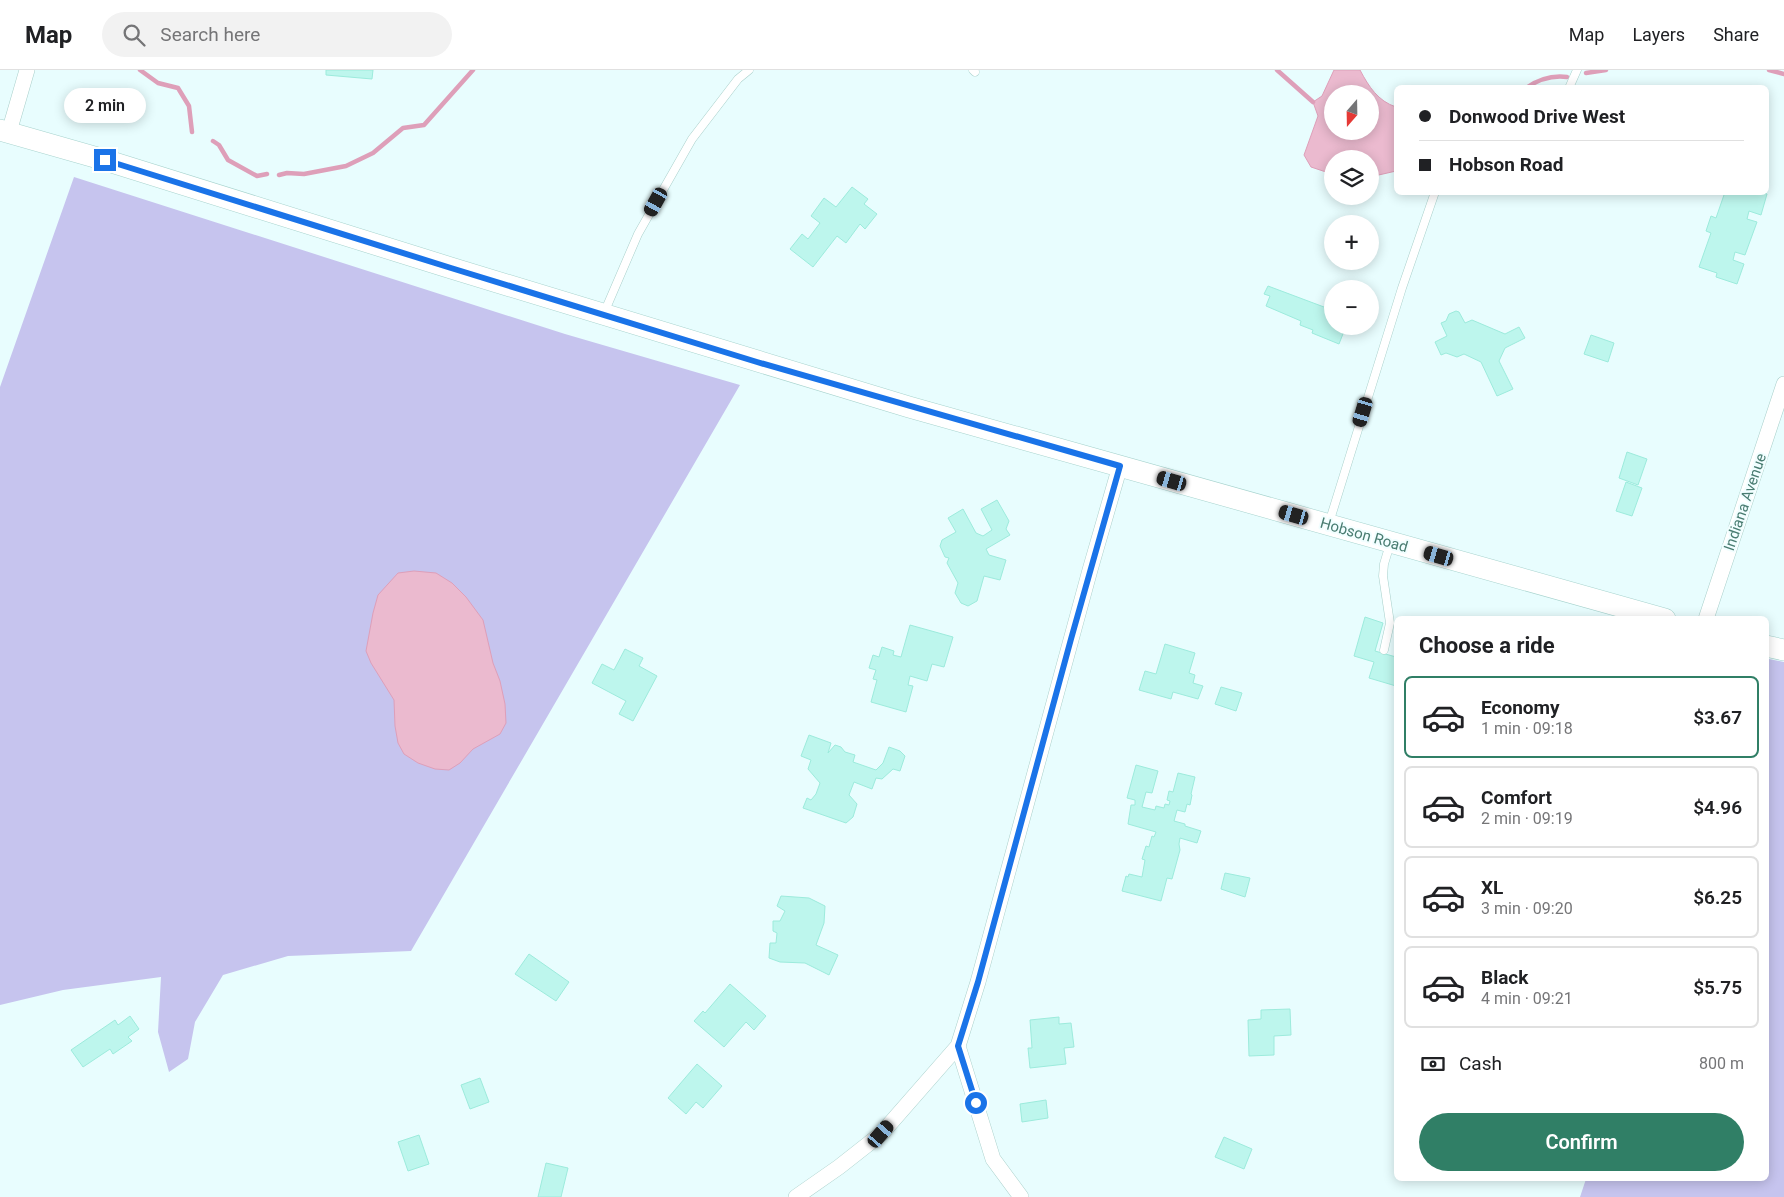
<!DOCTYPE html>
<meta charset="utf-8">
<style>
:root{--surface:#fff;--page:#f2f2f2;--text:#202124;--muted:#757577;--line:#e0e0e0;--accent:#307f66}
body{margin:0;font-family:Roboto,sans-serif;background:var(--page);color:var(--text);height:100vh;display:flex;flex-direction:column;font-size:19px;white-space:nowrap}
*{box-sizing:border-box;margin:0}
p{font-size:16px;color:var(--muted)}
.icon{flex:none;width:28px;height:28px;fill:none;stroke:currentColor;stroke-width:2;stroke-linecap:round;stroke-linejoin:round}
.map{position:relative;flex:1;overflow:hidden}
.details{position:absolute;left:1394px;top:546px;width:375px;height:565px;display:flex;flex-direction:column;background:var(--surface);border-radius:8px;box-shadow:0 2px 12px #0003}
.details>*{flex:none}
.banner{position:absolute;left:1394px;top:15px;width:375px;height:110px;border-radius:8px;box-shadow:0 2px 12px #0003;display:grid;align-content:center;height:110px;padding:0 25px;background:var(--surface)}
.needle{width:32px;rotate:200deg}
.controls{position:absolute;left:1324px;top:15px;display:grid;gap:10px}
.controls a{display:grid;place-items:center;width:55px;height:55px;border-radius:50%;background:var(--surface);box-shadow:0 2px 12px #0003;font-size:25px}
.end{position:absolute;width:22px;height:22px;margin:-11px;border:6px solid #1a73e8;background:#fff;box-shadow:0 0 0 2px #fff}
.from{border-radius:50%}
.bubble{position:absolute;height:35px;border-radius:18px;background:var(--surface);box-shadow:0 2px 12px #0003;font-size:16px;font-weight:600;line-height:35px;text-align:center}
.car{position:absolute;width:15px;height:30px;margin:-15px -8px;border-radius:6px;box-shadow:0 0 4px 1px #0007;background:linear-gradient(#222 24%,#8ab4d8 0 40%,#222 0 76%,#8ab4d8 0 86%,#222 0)}
.banner b{display:flex;align-items:center;gap:18px;height:48px;font-size:19px}
.banner b+b{border-top:1px solid var(--line)}
.banner i{width:12px;height:12px;background:var(--text)}
ul{padding:0;list-style:none}
li{display:flex;align-items:center;gap:15px;height:82px;margin:0 10px 8px;padding:0 15px;border:2px solid var(--line);border-radius:8px}
li div{flex:1}
li b{display:block;font-size:19px}
li em{font-style:normal;font-weight:600}
li.current{border-color:var(--accent)}
li>.icon{width:45px;height:45px;stroke-width:1.5}
h2{padding:0 25px;font-size:22px;line-height:60px}
.pay{display:flex;align-items:center;gap:12px;height:55px;padding:0 25px;font-size:19px}
.pay p{margin-inline-start:auto}
.primary-button{display:flex;gap:10px;margin-top:auto;padding:10px 25px}
.primary-button a{flex:1;height:58px;border-radius:30px;background:var(--accent);color:#fff;font-size:20px;font-weight:600;line-height:58px;text-align:center}
header{display:flex;align-items:center;gap:30px;box-sizing:border-box;height:70px;padding:0 25px;background:var(--surface);border-bottom:1px solid var(--line)}
header strong{font-size:24px}
nav{display:flex;gap:28px;margin-inline-start:auto;font-size:18px}
.search{width:350px;height:45px;background:var(--page);display:flex;align-items:center;gap:12px;box-sizing:border-box;padding:0 18px;border-radius:28px;color:var(--muted);font-size:19px}
.map>svg:first-child{display:block}
.green{fill:#c6c4ee}
.water{fill:#ebbacf;stroke:#de9fb9;fill-rule:evenodd}
.lines{fill:none;stroke-linecap:round;stroke-linejoin:round}
.stream{stroke:#de9fb9;stroke-width:4.5}
.building{fill:#bdf6ed;stroke:#9cebdc}
.service-casing{stroke:#a9d0cb;stroke-width:9}
.minor-casing{stroke:#a9d0cb;stroke-width:16}
.secondary-casing{stroke:#a7d3ce;stroke-width:22}
.service{stroke:#fff;stroke-width:8}
.minor{stroke:#fff;stroke-width:15}
.secondary{stroke:#fff;stroke-width:21}
.route{stroke:#1a73e8;stroke-width:6}
.labels{text-anchor:middle;dominant-baseline:central;stroke-width:4;stroke-linejoin:round;paint-order:stroke}
.street-label{font-size:15px;fill:#497c71;stroke:#f1feff}
</style>
<header>
<strong>Map</strong>
<div class="search"><svg class="icon" aria-label="search" viewBox="0 0 24 24"><circle cx="10" cy="10" r="6"/><path d="M15 15l6 6"/></svg>Search here</div>
<nav><a>Map</a><a>Layers</a><a>Share</a></nav>
</header>
<div class="map">
<svg width="1784" height="1127" viewBox="0 0 1784 1127">
<rect width="100%" height="100%" fill="#e8fdfe"/>
<path class="green" d="M74,107L565,264L740,315L411,881L288,886L223,905L195,952L188,989L169,1002L158,962L161,907L63,920L0,935V317Z
M1769,589L1784,592V1127H1580L1586,1109H1766V597Z"/>
<path class="water" d="M1334,0H1360C1369,17 1378,31 1396,37V101L1370,107V89H1332V104L1311,97L1304,85L1318,46L1313,32L1322,26ZM1332,24H1370V61H1332Z
M414,501L436,503L452,513L466,527L483,550L493,593L500,611L505,634L506,653L500,664L473,679L460,693L449,700L435,699L418,693L404,684L398,673L395,656L394,630L371,593L366,581L373,543L378,525L398,503Z"/>
<g class="lines">
<path class="stream" d="M140,0L158,13L178,18L189,36L192,62
M1277,0L1313,32
M1769,0L1784,4
M1586,3L1606,0
M1526,18C1539,9 1552,5 1567,7
M213,71L219,75L228,90L257,106L267,104
M279,105L287,103L304,104L346,96L373,83L403,58L424,55L473,0"/>
</g>
<path class="building" d="M326,0H373L372,9L326,5Z
M852,117L868,129L864,134L877,144L865,159L860,154L846,173L837,166L813,197L790,179L802,164L808,169L820,153L811,146L824,128L836,137Z
M1725,122H1762L1767,124L1761,145L1749,141L1747,149L1757,152L1745,185L1735,182L1733,190L1744,194L1737,214L1716,207L1717,203L1699,197L1711,163L1706,161L1711,146L1716,148Z
M1268,216L1332,240V239V256H1346L1339,274L1312,263L1313,260L1300,255L1301,251L1266,236L1270,226L1264,224Z
M1456,241L1459,242L1465,253L1472,250L1505,264L1519,257L1525,268L1505,278L1499,291L1513,319L1497,326L1481,292L1464,284L1457,287L1446,283L1441,285L1435,272L1447,266L1441,253L1446,251L1449,244Z
M1591,265L1614,273L1608,292L1584,284Z
M1627,382L1647,389L1638,415L1619,408Z
M1626,412L1642,418L1632,446L1616,441Z
M997,430L1009,451L1006,459L1010,465L986,479L989,485L1006,490L1000,510L984,506L977,531L968,536L961,533L955,523L958,513L947,493L949,488L945,487L940,476L942,470L956,462L948,448L963,439L976,463L983,466L992,460L981,439Z
M1365,547L1383,553L1375,581L1396,587V616L1369,608L1374,592L1354,586Z
M910,555L953,567L944,597L932,594L927,611L910,606L908,615L913,616L906,642L871,632L877,610L873,609L876,600L869,598L873,585L879,587L882,577L894,581L893,585L901,587Z
M1165,574L1195,583L1189,603L1195,605L1193,613L1203,616L1198,629L1173,622L1171,629L1139,620L1145,601L1156,604Z
M625,579L643,588L639,596L657,606L633,651L619,644L626,631L592,613L602,594L614,600Z
M1221,617L1242,623L1236,641L1215,634Z
M809,665L831,673L828,683L835,675L841,677L845,682L855,685L853,692L876,700L883,693L889,677L900,681L905,686L900,701L893,699L882,709L876,708L872,719L854,712L849,725L857,734L853,747L846,753L803,738L807,728L811,730L816,724L820,713L808,699L811,690L801,686Z
M1136,695L1158,701L1152,723L1146,722L1142,737L1155,740L1156,736L1164,738L1165,734L1169,735L1170,731L1167,730L1169,721L1173,722L1178,703L1195,707L1191,724L1192,725L1190,735L1187,734L1185,742L1177,740L1174,751L1185,754V756L1201,761L1197,773L1180,768L1179,774L1180,780L1172,809L1167,808L1161,831L1122,821L1126,806L1128,807L1129,804L1142,807L1145,790L1142,789L1146,776L1149,777L1152,766L1154,767L1156,762L1128,754L1131,735H1135V730L1127,728Z
M1225,803L1250,808L1245,827L1221,819Z
M781,826L809,828L825,836L824,853L816,875L838,885L829,905L805,893L780,892L769,888L770,873H776L777,863L773,861V851H780L785,841L777,836Z
M529,884L569,912L556,931L515,904Z
M730,914L766,946L754,960L746,952L724,977L694,951L703,941L705,943Z
M1290,939L1291,965L1274,966V985L1249,986L1248,950L1261,949V940Z
M130,946L139,959L128,967L132,971L113,984L110,979L83,997L71,980L115,950L118,955Z
M1059,947V954L1071,953L1074,977L1064,978L1066,994L1030,998L1028,978H1032L1030,950Z
M697,994L722,1016L703,1038L696,1032L686,1044L668,1028Z
M480,1008L489,1032L470,1039L461,1015Z
M1046,1030L1048,1048L1022,1052L1020,1034Z
M419,1065L429,1094L408,1101L398,1072Z
M1224,1067L1252,1079L1244,1099L1215,1087Z
M546,1093L568,1098L561,1127H538Z"/>
<g class="lines">
<defs>
<path id="service" d="M973,0L975,2
M1569,18L1577,0
M604,243L638,164L692,69L738,9L749,0
M1329,453L1402,218L1435,122
M1384,580L1390,553L1383,506L1384,494L1390,474"/>
<path id="minor" d="M9,62L27,0
M1706,549L1784,314
M958,976L993,1089L1021,1127
M796,1127L839,1097L881,1064L958,976L978,912L1090,500L1120,396"/>
<path id="secondary" d="M0,60L105,90L451,198L909,337L1665,549
M1766,576L1784,580"/>
</defs>
<use href="#service" class="service-casing"/>
<use href="#minor" class="minor-casing"/>
<use href="#secondary" class="secondary-casing"/>
<use href="#service" class="service"/>
<use href="#minor" class="minor"/>
<use href="#secondary" class="secondary"/>
</g>
<g class="lines">
<path class="route" d="M105,90L451,198L757,292L1120,396L1071,569L978,912L958,976L976,1033"/>
</g>
<g class="labels">
<g class="street-label">
<text transform="translate(1745 432) rotate(-71)">Indiana Avenue</text>
<text transform="translate(1364 465) rotate(16)">Hobson Road</text>
</g>
</g>
</svg>
<div class="controls">
<a><svg class="needle" viewBox="-14 -14 28 28"><path d="M0-13l5 13h-10z" fill="#e53935"/><path d="M0 13l5-13h-10z" fill="#757577"/></svg></a>
<a><svg class="icon" aria-label="layers" viewBox="0 0 24 24"><path d="M12 4l9 5-9 5-9-5zM3 14l9 5 9-5"/></svg></a>
<a>+</a>
<a>−</a>
</div>
<i class="end from" style="left:976px;top:1033px"></i>
<i class="end" style="left:105px;top:90px"></i>
<div class="bubble" style="left:64px;top:18px;width:82px">2 min</div>
<i class="car" style="left:656px;top:132px;rotate:209deg"></i>
<i class="car" style="left:1363px;top:342px;rotate:197deg"></i>
<i class="car" style="left:1172px;top:411px;rotate:286deg"></i>
<i class="car" style="left:1294px;top:445px;rotate:286deg"></i>
<i class="car" style="left:1439px;top:486px;rotate:286deg"></i>
<i class="car" style="left:881px;top:1064px;rotate:41deg"></i>
<div class="banner">
<b><i class="from"></i>Donwood Drive West</b>
<b><i></i>Hobson Road</b>
</div>
<section class="details">
<h2>Choose a ride</h2>
<ul>
<li class="current"><svg class="icon" aria-label="car" viewBox="0 0 24 24"><path d="M5 17H2v-5l4-1 3-4h7l3 4 3 1v5h-3M9 17h6M6 11h13"/><circle cx="7" cy="17" r="2"/><circle cx="17" cy="17" r="2"/></svg><div><b>Economy</b><p>1 min · 09:18</p></div><em>$3.67</em></li>
<li><svg class="icon" aria-label="car" viewBox="0 0 24 24"><path d="M5 17H2v-5l4-1 3-4h7l3 4 3 1v5h-3M9 17h6M6 11h13"/><circle cx="7" cy="17" r="2"/><circle cx="17" cy="17" r="2"/></svg><div><b>Comfort</b><p>2 min · 09:19</p></div><em>$4.96</em></li>
<li><svg class="icon" aria-label="car" viewBox="0 0 24 24"><path d="M5 17H2v-5l4-1 3-4h7l3 4 3 1v5h-3M9 17h6M6 11h13"/><circle cx="7" cy="17" r="2"/><circle cx="17" cy="17" r="2"/></svg><div><b>XL</b><p>3 min · 09:20</p></div><em>$6.25</em></li>
<li><svg class="icon" aria-label="car" viewBox="0 0 24 24"><path d="M5 17H2v-5l4-1 3-4h7l3 4 3 1v5h-3M9 17h6M6 11h13"/><circle cx="7" cy="17" r="2"/><circle cx="17" cy="17" r="2"/></svg><div><b>Black</b><p>4 min · 09:21</p></div><em>$5.75</em></li>
</ul>
<div class="pay"><svg class="icon" aria-label="cash" viewBox="0 0 24 24"><path d="M3 7h18v10H3z"/><circle cx="12" cy="12" r="2"/></svg>Cash<p>800 m</p></div>
<div class="primary-button"><a>Confirm</a></div>
</section>
</div>
